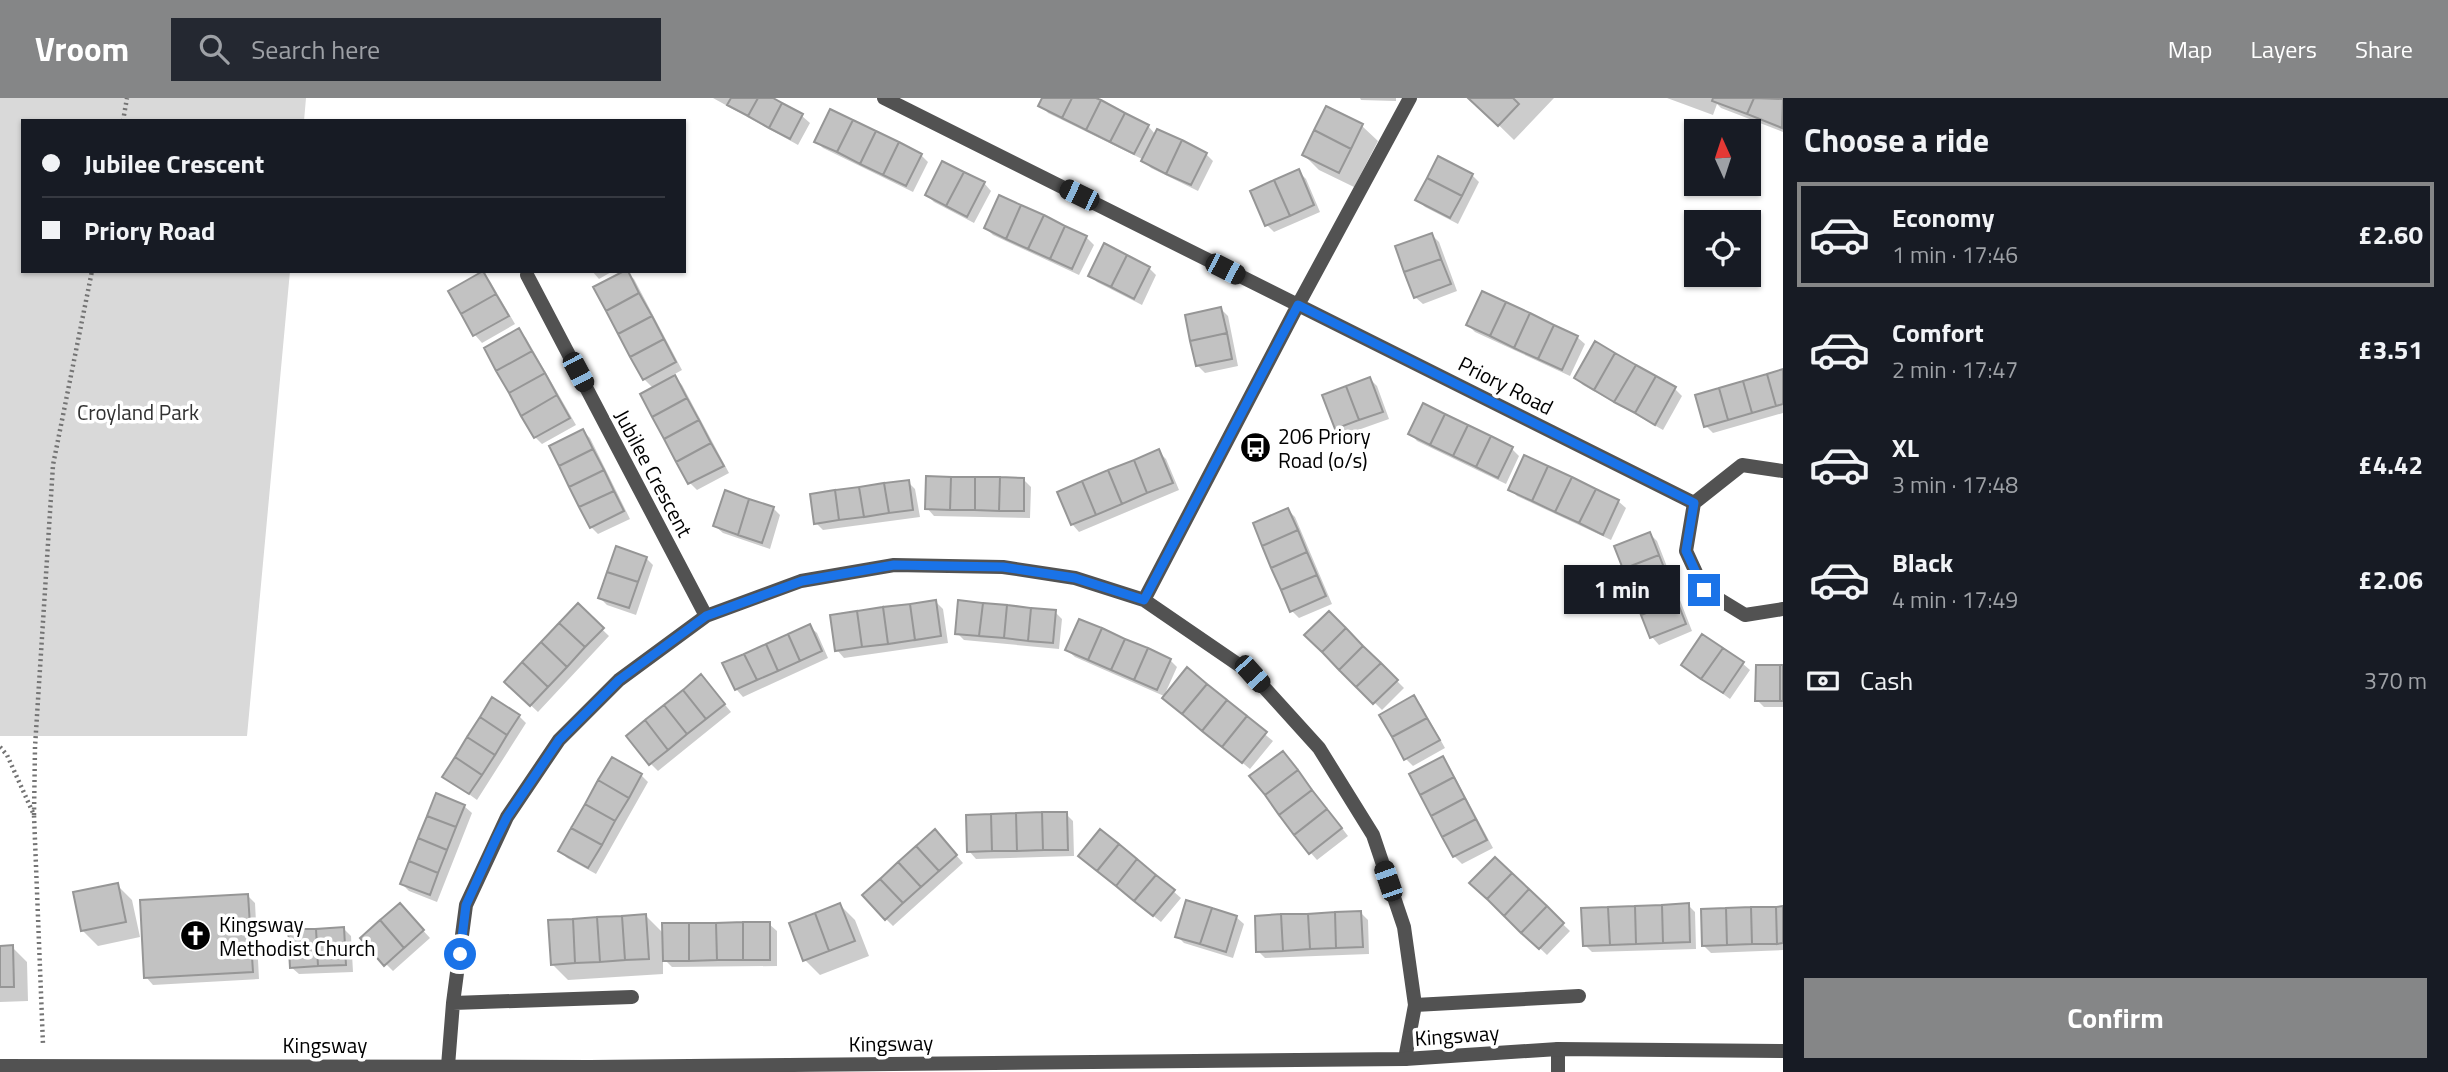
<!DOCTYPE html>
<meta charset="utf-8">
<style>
:root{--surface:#171b24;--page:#242831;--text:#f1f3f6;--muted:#9ea1a6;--line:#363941;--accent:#858687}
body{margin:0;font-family:"Titillium Web",sans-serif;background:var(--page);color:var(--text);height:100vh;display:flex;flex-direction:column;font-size:26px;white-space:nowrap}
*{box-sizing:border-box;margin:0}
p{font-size:23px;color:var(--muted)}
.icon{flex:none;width:38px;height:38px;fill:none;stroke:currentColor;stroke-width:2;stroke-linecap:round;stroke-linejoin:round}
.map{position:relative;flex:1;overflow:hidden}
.side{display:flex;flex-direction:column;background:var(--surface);width:665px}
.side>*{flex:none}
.guide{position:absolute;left:21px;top:21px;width:665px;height:154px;border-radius:0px;box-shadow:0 2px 5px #0004;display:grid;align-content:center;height:154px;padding:0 21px;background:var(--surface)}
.needle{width:46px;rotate:357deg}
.tools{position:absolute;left:1684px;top:21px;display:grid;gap:14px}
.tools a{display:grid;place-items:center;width:77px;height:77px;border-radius:0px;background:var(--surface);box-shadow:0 2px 5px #0004;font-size:35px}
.end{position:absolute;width:32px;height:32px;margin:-16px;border:9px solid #1a73e8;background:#fff;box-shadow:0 0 0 4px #fff}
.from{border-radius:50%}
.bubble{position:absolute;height:49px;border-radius:0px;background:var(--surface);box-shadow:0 2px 5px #0004;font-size:23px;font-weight:700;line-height:49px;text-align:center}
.car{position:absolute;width:21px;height:42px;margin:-21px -10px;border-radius:9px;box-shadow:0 0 5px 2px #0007;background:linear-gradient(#222 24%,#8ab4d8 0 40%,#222 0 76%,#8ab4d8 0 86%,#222 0)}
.guide b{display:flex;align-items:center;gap:24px;height:66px;font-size:26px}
.guide b+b{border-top:2px solid var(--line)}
.guide i{width:18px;height:18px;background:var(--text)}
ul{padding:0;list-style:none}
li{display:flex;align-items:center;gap:21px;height:105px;margin:0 14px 10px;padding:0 7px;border:4px solid transparent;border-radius:0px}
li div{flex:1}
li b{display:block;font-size:26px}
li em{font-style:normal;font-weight:700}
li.active{border-color:var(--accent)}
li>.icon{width:63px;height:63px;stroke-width:1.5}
h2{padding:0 21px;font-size:32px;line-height:84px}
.pay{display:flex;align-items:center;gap:18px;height:77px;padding:0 21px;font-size:26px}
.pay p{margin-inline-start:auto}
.action{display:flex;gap:14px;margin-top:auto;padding:14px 21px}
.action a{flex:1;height:80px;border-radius:0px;background:var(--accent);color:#fff;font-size:28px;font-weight:700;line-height:80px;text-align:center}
header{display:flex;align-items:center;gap:42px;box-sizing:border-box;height:98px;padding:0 35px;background:var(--accent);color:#fff}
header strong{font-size:33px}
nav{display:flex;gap:38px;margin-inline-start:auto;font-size:24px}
.search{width:490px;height:63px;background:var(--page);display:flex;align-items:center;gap:18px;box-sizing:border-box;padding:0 24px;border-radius:0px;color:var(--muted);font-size:26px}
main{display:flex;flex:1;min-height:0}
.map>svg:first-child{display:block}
.green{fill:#d9d9d9}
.shadow{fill:#0003}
.building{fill:#c2c2c2;stroke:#969696;stroke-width:2}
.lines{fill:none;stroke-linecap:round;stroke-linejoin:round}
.path{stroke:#747474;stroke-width:4.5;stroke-dasharray:2 3.5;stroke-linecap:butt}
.minor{stroke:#525252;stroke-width:14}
.tertiary{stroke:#525252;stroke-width:14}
.route{stroke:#1a73e8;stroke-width:9}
.labels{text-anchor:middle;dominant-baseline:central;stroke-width:7;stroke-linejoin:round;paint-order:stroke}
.street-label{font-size:21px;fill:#000;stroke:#fff}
.park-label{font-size:21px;fill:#303030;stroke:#fff}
.poi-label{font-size:21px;fill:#000;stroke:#fff;text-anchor:start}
</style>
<header>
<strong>Vroom</strong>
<div class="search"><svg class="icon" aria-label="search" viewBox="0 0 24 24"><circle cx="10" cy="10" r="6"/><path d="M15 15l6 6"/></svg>Search here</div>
<nav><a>Map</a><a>Layers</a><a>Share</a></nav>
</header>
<main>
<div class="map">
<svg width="1783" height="974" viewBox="0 0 1783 974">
<rect width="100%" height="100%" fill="#fff"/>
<path class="green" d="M0,0H306L304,23H23V173H290L247,638H0Z"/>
<path class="shadow" d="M713,0H769L802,18L810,25L798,47Z
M1044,0H1092L1148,28L1156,37L1206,56L1213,63L1198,93L1151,70L1142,61L1048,15L1041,7Z
M1360,0H1396V3L1361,2Z
M1471,0H1554L1514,42Z
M1667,0H1776L1783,3V34L1721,10L1717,6L1713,17Z
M1327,10L1362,28L1378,43L1354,89L1319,72L1304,57Z
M816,43L921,57L928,64L913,94L823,50Z
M1298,73L1306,81L1320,114L1274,134L1267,127Z
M1472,77L1479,84L1458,126L1425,109L1418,102Z
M984,85L991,93L974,125L934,104L927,97Z
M1000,99L1086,139L1094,147L1079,177L993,137L986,130Z
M1432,137L1439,144L1457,193L1423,206L1415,199Z
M1149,170L1156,177L1142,207L1097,184L1090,177Z
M592,173H613L599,181Z
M626,174L634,181L682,272L673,277L682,287L729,375L697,392L690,385L654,291L644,281Z
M483,176L490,183L515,226L482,245L475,237L450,194Z
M1221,211L1228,218L1238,268L1205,275L1197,267Z
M1468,227L1577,239L1585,246L1570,278L1475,234Z
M519,232L526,240L576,327L542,346L535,339Z
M1596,246L1675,291L1682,298L1663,332L1583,287L1576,280Z
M1783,273V315L1713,335L1706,328Z
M1370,281L1377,288L1389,321L1344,337L1337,330Z
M583,333L590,340L630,421L598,436L591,429Z
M1410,335L1512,351L1519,358L1506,386L1417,343Z
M1159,354L1166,361L1179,392L1079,434L1072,426Z
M1525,359L1618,403L1626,410L1611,442L1517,398L1510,391Z
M1024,382L1031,389L1030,420L934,418L927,410Z
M908,384L915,391L920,419L823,432L816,425Z
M773,410L780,417L770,451L723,435L715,428Z
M1288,412L1295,419L1332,506L1299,520L1292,513Z
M1650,436L1657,443L1692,533L1659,547L1652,539L1616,449Z
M646,460L653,467L636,517L607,507L600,500Z
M936,504L943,511L948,545L844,560L837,552Z
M578,508L609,538L538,614L506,584Z
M1055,514L1062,521L1059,551L964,542L957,535Z
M1329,515L1404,590L1382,612L1307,537Z
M809,528L817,535L828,560L743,599L736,591Z
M1067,552L1170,562L1177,569L1164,598L1075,559Z
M1742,565L1750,572L1730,601L1683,567Z
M1783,569V609H1764L1757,602Z
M1188,572L1273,643L1250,671L1172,607Z
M708,586L731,614L658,673L651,666Z
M1414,600L1421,607L1445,650L1413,668L1406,661L1382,618Z
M519,618L526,625L477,702L444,678Z
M1442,661L1449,668L1493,750L1462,766L1454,758L1411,677Z
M1290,662L1348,738L1317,762L1310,754Z
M641,677L648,684L596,776L567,760L560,753Z
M464,708L472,715L437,804L409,793L402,786Z
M1066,716L1073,723L1074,758L976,761L969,753Z
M942,741L963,765L893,828L886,821Z
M1495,761L1570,833L1547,857L1472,785Z
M1088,765L1173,793L1181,800L1161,824Z
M117,787L132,802L140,839L98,848L83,833Z
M248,798L255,805L259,881L153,887L146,879Z
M840,807L855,822L869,858L820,877L805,862Z
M1688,807L1695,814L1696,851L1592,854L1585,847Z
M1783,810V852L1711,855L1703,847Z
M407,815L430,840L393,873L386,866Z
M1361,815L1368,822L1369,856L1265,860L1258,853Z
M646,818L664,836L769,826L777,833V868L672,869L663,860V876L568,882L552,866Z
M1236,819L1244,826L1233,860L1184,845L1177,838Z
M344,831L351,838L353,874L299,876L291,869Z
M0,849H12L27,864L28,903L0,904Z"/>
<path class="building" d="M731,0H758L748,18L727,7Z
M758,0H773L782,5L769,30L748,18Z
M1042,0H1072L1062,20L1038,8Z
M1072,0H1096L1101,2L1086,32L1062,20Z
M1468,0H1513L1519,6L1498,28Z
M1713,0H1754L1747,16L1712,3Z
M1754,0L1783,1L1782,30L1747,16Z
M1101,2L1125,15L1110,44L1086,32Z
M782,5L803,16L790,41L769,30Z
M1326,8L1363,26L1351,51L1314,32Z
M830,11L853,22L837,54L814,44Z
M1125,15L1149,27L1134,56L1110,44Z
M853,22L876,33L860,66L837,54Z
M1157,31L1182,42L1166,76L1141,63Z
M1314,32L1351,51L1339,75L1302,57Z
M876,33L899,44L883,77L860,66Z
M1182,42L1207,55L1191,87L1166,76Z
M899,44L922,56L906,88L883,77Z
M1438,58L1473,76L1462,98L1427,80Z
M942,63L964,74L946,108L925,97Z
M1299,71L1314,107L1290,118L1274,82Z
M964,74L985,84L967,119L946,108Z
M1427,80L1462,98L1450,120L1415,102Z
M1274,82L1290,118L1265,128L1250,93Z
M999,97L1021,107L1006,141L984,130Z
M1021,107L1044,117L1028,151L1006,141Z
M1044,117L1065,128L1050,161L1028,151Z
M1065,128L1087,138L1072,171L1050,161Z
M1432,135L1441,161L1404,174L1395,148Z
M1104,145L1127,157L1111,189L1088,178Z
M1127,157L1150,169L1134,201L1111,189Z
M1441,161L1451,186L1414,200L1404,174Z
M483,173L496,196L461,216L448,193Z
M624,173H628L639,195L606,213L593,189Z
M1482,193L1506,204L1490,238L1466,227Z
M639,195L652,218L618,236L606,213Z
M496,196L509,218L473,238L461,216Z
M1506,204L1530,215L1514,250L1490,238Z
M1221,209L1227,235L1190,243L1185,217Z
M1530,215L1554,227L1538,261L1514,250Z
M652,218L664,241L630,259L618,236Z
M1554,227L1578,238L1562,272L1538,261Z
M519,230L532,253L496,273L484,250Z
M1227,235L1232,261L1196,268L1190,243Z
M664,241L676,264L643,282L630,259Z
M1595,243L1615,255L1594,292L1574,280Z
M532,253L545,275L509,295L496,273Z
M1615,255L1636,267L1614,304L1594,292Z
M1636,267L1656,278L1635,315L1614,304Z
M1783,271V306L1776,308L1767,276Z
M545,275L557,297L521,318L509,295Z
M1767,276L1776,308L1752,315L1743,283Z
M675,277L687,300L652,319L640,296Z
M1656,278L1676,289L1655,327L1635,315Z
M1370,279L1383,314L1359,322L1346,288Z
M1743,283L1752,315L1728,322L1719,290Z
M1346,288L1359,322L1335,331L1322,297Z
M1719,290L1728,322L1704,329L1695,297Z
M557,297L570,320L534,340L521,318Z
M687,300L699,322L664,341L652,319Z
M1423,305L1445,316L1430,347L1408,336Z
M1445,316L1468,327L1453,358L1430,347Z
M699,322L711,345L676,364L664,341Z
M1468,327L1491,338L1476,369L1453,358Z
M583,331L593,351L559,368L549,348Z
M1491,338L1513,349L1498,380L1476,369Z
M711,345L724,368L688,386L676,364Z
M593,351L604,372L569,389L559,368Z
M1159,351L1173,385L1147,395L1134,362Z
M1524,357L1548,368L1532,403L1508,392Z
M1134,362L1147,395L1122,406L1108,372Z
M1548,368L1572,379L1555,414L1532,403Z
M604,372L614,393L579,409L569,389Z
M1108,372L1122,406L1096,417L1082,383Z
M926,378L951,379L950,412L925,411Z
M951,379H975V412H950Z
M975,379H1000L999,413L975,412Z
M1000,379L1024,380V413H999Z
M1572,379L1596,391L1579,425L1555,414Z
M909,382L913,412L889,415L884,385Z
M1082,383L1096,417L1071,427L1057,394Z
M884,385L889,415L864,419L859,389Z
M859,389L864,419L839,422L835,392Z
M1596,391L1619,402L1603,437L1579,425Z
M725,392L749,401L738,437L713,428Z
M835,392L839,422L814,426L810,396Z
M614,393L624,413L590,430L579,409Z
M749,401L774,409L762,445L738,437Z
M1288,410L1298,432L1262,448L1253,425Z
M1298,432L1307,454L1271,470L1262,448Z
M1650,434L1659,457L1623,471L1614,448Z
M616,448L647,459L638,484L607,474Z
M1307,454L1317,477L1281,492L1271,470Z
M1659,457L1668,480L1632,494L1623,471Z
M607,474L638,484L629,510L598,500Z
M1317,477L1326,498L1290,514L1281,492Z
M1668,480L1677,503L1641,517L1632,494Z
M936,502L941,538L915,542L910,506Z
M958,502L983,505L979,538L955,536Z
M1677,503L1686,526L1650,540L1641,517Z
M578,505L604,530L585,549L559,525Z
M983,505L1007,507L1004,540L979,538Z
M910,506L915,542L888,546L883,509Z
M1007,507L1031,510L1028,543L1004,540Z
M883,509L888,546L862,549L857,513Z
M1031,510L1056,512L1053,545L1028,543Z
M857,513L862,549L835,553L830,517Z
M1329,513L1346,530L1322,554L1304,537Z
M1079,521L1102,530L1088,562L1065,552Z
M559,525L585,549L567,569L541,544Z
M810,526L822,553L800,563L788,536Z
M1102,530L1125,541L1111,572L1088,562Z
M1346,530L1363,548L1339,572L1322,554Z
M788,536L800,563L778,573L766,546Z
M1702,536L1723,550L1701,581L1681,567Z
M1125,541L1148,550L1134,582L1111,572Z
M541,544L567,569L548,589L522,564Z
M766,546L778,573L757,582L744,556Z
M1363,548L1381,565L1356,589L1339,572Z
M1148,550L1171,561L1157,592L1134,582Z
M1723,550L1744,564L1723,595L1701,581Z
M744,556L757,582L735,592L722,565Z
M522,564L548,589L530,608L504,584Z
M1381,565L1398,582L1373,606L1356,589Z
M1756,567H1780V603H1755Z
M1780,567H1783V603H1780Z
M1187,569L1207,586L1182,616L1162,600Z
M701,576L725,606L706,621L683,592Z
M1207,586L1227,602L1202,633L1182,616Z
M683,592L706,621L687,636L664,607Z
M1414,597L1427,620L1392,639L1379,617Z
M492,599L520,617L507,637L480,619Z
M1227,602L1247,618L1222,649L1202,633Z
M664,607L687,636L668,652L645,622Z
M1247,618L1267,634L1242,665L1222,649Z
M480,619L507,637L495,657L467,639Z
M1427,620L1440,642L1404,662L1392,639Z
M645,622L668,652L649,667L626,638Z
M467,639L495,657L482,677L455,659Z
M1283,653L1298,672L1265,697L1249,678Z
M1443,658L1454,679L1420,697L1409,676Z
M455,659L482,677L469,696L442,679Z
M612,659L642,676L629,700L598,682Z
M1298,672L1312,692L1279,717L1265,697Z
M1454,679L1465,700L1431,718L1420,697Z
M598,682L629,700L615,723L585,706Z
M1312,692L1327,711L1294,737L1279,717Z
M436,695L465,707L456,729L427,718Z
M1465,700L1476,721L1442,739L1431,718Z
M585,706L615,723L602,747L571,730Z
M1327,711L1342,730L1309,756L1294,737Z
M1042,714H1067L1068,752H1043Z
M1042,714L1043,752L1017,753L1016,715Z
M1016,715L1017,753H992L991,716Z
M991,716L992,753L967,754L966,717Z
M427,718L456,729L447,752L418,740Z
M1476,721L1487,742L1453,759L1442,739Z
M571,730L602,747L588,770L558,753Z
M935,731L957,757L939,773L916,748Z
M1100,731L1119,746L1097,773L1078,758Z
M418,740L447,752L438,775L409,763Z
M1119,746L1137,761L1116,788L1097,773Z
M916,748L939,773L921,789L898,764Z
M1495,759L1512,775L1487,801L1469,785Z
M1137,761L1156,777L1134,803L1116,788Z
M409,763L438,775L430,797L400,786Z
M898,764L921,789L903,805L880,781Z
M1512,775L1529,791L1504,818L1487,801Z
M1156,777L1175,792L1153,818L1134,803Z
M880,781L903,805L885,822L862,797Z
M118,785L126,824L81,833L73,794Z
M1529,791L1547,808L1521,835L1504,818Z
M248,796L253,874L144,880L140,802Z
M1186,802L1212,810L1200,846L1175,839Z
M400,805L424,832L404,850L380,822Z
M840,805L855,843L829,853L815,815Z
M1689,805L1690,844L1663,845L1662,807Z
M1662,807L1663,845L1636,846L1635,808Z
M1547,808L1564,825L1539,851L1521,835Z
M1635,808L1636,846L1610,847L1608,809Z
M1783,808V845L1777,846L1776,809Z
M1608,809L1610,847L1583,848L1581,810Z
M1751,809H1776L1777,846H1752Z
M1751,809L1752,846L1727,847L1726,810Z
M1212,810L1237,818L1226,854L1200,846Z
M1726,810L1727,847L1702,848L1701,811Z
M1361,813L1363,849L1336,850L1335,814Z
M1335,814L1336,850L1310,851L1308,816Z
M815,815L829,853L803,863L789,825Z
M646,816L649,861L625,862L622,818Z
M1281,816H1308L1310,851L1283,853Z
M1281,816L1283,853L1256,854L1255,818Z
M622,818L625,862L600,864L597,819Z
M597,819L600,864L575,865L573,821Z
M573,821L575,865L551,867L548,822Z
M380,822L404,850L384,868L360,840Z
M743,824H770V862H743Z
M743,824V862H717L716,825Z
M662,825H689V863H663Z
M689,825H716L717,862L689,863Z
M344,829L346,867L318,868L316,831Z
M288,831H316L318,868L290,870Z
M13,847L14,889H0V848Z"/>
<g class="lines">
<path class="path" d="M123,23L127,0
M0,649L7,657L34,717L43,947
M34,717L35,649L53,367L92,173"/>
<path class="minor" d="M884,0L1694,405
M527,177L706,518
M1783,373L1742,367L1694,405L1686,453L1704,492L1745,517L1783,511
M1144,502L1298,207L1410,0
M453,905L632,899
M1415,907L1579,898
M448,968L453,905L466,807L507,719L559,642L619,582L706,518L801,483L894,467L1003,469L1075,480L1144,502L1252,576L1319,650L1373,737L1404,829L1415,907L1405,961
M1558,974V951"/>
<path class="tertiary" d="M0,968L590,969L1405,961L1558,951L1783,953"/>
</g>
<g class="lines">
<path class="route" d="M460,856L466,807L496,741L507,719L559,642L619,582L706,518L802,483L894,467L1003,469L1075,480L1144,502L1298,207L1694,405L1686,453L1704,492"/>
</g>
<defs>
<symbol id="bus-disc" viewBox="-11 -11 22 22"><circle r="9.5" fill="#000" stroke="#fff"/><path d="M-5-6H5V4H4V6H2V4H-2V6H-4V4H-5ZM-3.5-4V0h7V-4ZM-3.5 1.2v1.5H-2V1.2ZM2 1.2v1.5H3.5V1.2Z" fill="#fff"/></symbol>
<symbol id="church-disc" viewBox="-11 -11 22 22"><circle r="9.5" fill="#000" stroke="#fff"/><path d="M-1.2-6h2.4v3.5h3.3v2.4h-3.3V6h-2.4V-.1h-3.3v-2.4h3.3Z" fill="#fff"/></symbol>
</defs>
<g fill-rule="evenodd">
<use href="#bus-disc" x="1238" y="332" width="35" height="35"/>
<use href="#church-disc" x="178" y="820" width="35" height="35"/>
</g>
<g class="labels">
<g class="street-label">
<text transform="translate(1506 287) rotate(27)">Priory Road</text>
<text transform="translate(654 375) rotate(62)">Jubilee Crescent</text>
<text transform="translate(1457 937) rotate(-4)">Kingsway</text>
<text transform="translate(891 945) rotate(-1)">Kingsway</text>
<text x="325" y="947">Kingsway</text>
</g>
<g class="park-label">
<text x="138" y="314">Croyland Park</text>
</g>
<g class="poi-label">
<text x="1278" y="338">206 Priory<tspan x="1278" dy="24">Road (o/s)</tspan></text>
<text x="219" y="826">Kingsway<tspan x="219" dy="24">Methodist Church</tspan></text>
</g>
</g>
</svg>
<div class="tools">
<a><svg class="needle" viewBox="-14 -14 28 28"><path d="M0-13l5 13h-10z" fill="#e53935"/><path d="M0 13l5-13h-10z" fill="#9ea1a6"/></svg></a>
<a><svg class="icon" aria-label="locate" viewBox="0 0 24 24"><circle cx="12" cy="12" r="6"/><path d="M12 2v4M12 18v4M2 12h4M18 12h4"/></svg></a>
</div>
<i class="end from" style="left:460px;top:856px"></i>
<i class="end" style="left:1704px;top:492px"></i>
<div class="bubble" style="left:1564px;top:467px;width:116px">1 min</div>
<i class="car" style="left:1079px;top:97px;rotate:296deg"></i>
<i class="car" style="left:1225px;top:171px;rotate:117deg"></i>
<i class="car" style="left:578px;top:274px;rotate:152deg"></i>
<i class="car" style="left:1252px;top:576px;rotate:138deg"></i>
<i class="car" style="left:1388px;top:783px;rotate:341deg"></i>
<div class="guide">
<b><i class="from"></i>Jubilee Crescent</b>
<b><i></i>Priory Road</b>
</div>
</div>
<section class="side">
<h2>Choose a ride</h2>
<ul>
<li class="active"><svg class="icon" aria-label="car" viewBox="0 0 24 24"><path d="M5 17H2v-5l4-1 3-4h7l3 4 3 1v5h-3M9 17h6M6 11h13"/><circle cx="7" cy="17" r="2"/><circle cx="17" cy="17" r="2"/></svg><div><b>Economy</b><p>1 min · 17:46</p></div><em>£2.60</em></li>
<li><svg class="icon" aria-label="car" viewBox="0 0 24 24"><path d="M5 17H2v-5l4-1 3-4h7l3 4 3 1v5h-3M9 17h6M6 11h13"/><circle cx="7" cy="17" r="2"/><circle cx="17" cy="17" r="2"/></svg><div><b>Comfort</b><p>2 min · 17:47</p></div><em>£3.51</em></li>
<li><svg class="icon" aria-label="car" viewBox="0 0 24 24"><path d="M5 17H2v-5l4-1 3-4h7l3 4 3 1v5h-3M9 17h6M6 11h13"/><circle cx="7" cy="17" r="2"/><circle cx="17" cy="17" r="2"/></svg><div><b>XL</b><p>3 min · 17:48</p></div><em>£4.42</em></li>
<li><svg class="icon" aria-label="car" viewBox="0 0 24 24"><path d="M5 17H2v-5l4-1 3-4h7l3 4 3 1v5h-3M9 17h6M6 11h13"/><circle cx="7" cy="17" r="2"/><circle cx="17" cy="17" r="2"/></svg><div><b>Black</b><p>4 min · 17:49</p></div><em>£2.06</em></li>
</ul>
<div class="pay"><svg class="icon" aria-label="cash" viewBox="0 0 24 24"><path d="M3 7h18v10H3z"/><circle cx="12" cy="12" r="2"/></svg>Cash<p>370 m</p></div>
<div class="action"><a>Confirm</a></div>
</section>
</main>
